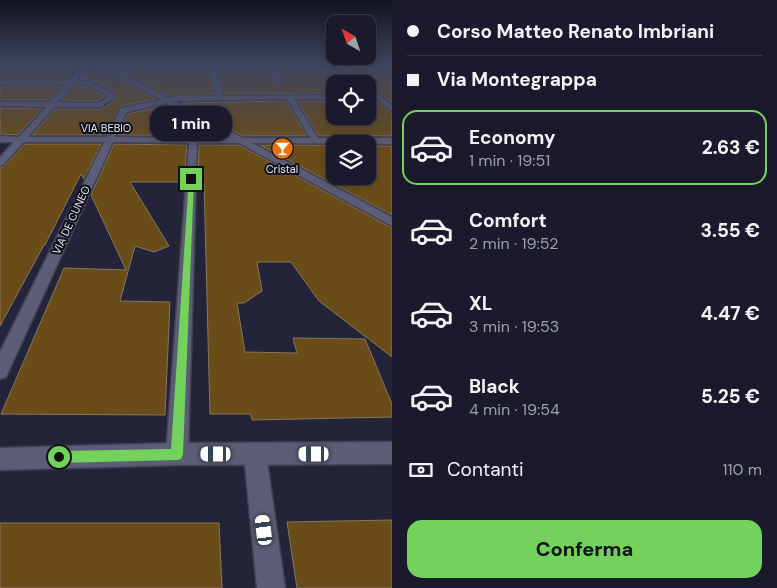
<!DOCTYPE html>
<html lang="it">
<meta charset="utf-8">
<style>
:root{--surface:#1a1a2c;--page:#272738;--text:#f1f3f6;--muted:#9fa1a9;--line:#383848;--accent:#73d25c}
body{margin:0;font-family:"DM Sans",sans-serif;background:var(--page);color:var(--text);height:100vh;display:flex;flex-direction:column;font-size:19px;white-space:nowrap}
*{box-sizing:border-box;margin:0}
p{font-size:16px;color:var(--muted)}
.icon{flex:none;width:28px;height:28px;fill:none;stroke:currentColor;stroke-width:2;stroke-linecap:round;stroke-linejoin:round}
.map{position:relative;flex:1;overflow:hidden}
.panel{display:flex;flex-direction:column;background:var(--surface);width:385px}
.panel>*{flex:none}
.hud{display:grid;align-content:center;height:110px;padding:0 15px;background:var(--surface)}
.needle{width:32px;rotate:321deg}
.tools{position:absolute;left:326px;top:15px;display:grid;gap:10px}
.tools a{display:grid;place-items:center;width:50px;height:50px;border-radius:10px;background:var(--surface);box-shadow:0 2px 8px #0003,0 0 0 1px var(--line);font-size:25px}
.end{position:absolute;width:22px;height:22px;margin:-11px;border:6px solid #73d25c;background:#111;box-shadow:0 0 0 2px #111}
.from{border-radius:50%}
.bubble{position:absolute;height:35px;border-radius:15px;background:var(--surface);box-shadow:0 2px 8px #0003,0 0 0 1px var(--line);font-size:16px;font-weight:800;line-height:35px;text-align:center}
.car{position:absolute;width:15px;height:30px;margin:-15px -8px;border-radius:6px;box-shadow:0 0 4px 1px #0007;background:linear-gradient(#fff 24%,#345 0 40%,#fff 0 76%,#345 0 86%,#fff 0)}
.hud b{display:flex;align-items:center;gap:18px;height:48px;font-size:19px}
.hud b+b{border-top:1px solid var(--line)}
.hud i{width:12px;height:12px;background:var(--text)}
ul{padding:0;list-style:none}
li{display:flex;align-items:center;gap:15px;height:75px;margin:0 10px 8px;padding:0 5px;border:2px solid transparent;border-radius:15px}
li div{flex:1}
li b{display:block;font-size:19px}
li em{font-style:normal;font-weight:800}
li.current{border-color:var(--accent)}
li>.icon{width:45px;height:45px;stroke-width:1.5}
.pay{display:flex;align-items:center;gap:12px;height:55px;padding:0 15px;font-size:19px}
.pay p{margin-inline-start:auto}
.cta{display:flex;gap:10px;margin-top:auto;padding:10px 15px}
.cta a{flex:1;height:58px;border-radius:15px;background:var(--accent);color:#111;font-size:20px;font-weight:800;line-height:58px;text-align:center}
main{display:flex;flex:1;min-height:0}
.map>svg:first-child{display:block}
.building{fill:#694c18;stroke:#88785f}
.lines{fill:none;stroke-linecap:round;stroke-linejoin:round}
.lane-casing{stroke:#414154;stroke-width:2}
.street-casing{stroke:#414154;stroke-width:3}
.secondary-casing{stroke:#414154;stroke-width:3}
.lane{fill:#5b5c75;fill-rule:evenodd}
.street{fill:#5b5c75;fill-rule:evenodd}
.secondary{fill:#5b5c75;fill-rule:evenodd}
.route{fill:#73d25c}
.labels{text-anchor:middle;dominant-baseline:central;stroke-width:4;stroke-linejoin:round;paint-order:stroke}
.far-street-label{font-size:11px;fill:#e6e7f7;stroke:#0e0e18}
.far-poi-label{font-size:11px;fill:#e6e7f7;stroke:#0e0e18}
</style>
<main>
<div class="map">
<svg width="392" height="588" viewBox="0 0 392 588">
<rect width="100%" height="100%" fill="#23233a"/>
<path class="building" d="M0,65H75L68,76L72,75L69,78H0Z
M126,66L208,67L214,94L168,96L116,68Z
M217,67H265L277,85L283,83L275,67L339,68L356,84H335V93L224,94Z
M352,68H392V103L368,84Z
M104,70L156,99L121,106L106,135H32L55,109H102L115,100V92L92,80L80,79L86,73Z
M75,85L87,87L105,96L98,101L62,100Z
M0,86H63L49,100H0Z
M368,93L392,113V136H319L297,101H335V116H368Z
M286,101L307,136H243L181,103Z
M166,105L223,136L118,135L128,114Z
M0,108L42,109L18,135L0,134Z
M25,144H101L84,179L81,174L45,245H44L0,326V168L4,166Z
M114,144L187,145L184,182H130L169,246L154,252L135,246L120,301L170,302L165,415L1,414L64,268L126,270L91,195Z
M199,145H239L392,228V357L319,301L291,262H257L262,291L244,303H237L245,352L297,353L293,338L365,339L392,404V417L252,420L251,414H210L204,182H198Z
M260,145H335V176H368V146H392V215Z
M392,520V588H297L287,522Z
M0,523H219L222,588H0Z"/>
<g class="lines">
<defs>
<path id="lane" d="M72,80L91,82L114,94V98L101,106H97V104L109,96L88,85L70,83Z"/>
<path id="street" d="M84,65H90L58,102L99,103L103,105L102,107H54L28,137H107L121,108L161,100L99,65H107L168,98L178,96H216L209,65H215L223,96L335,95V99H294L318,138H392V144L252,143L392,217V226L239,143H197L188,454L185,462L177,465L169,462L166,454L189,143L113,142L6,377L0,379V352L104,142H24L3,165L0,166V157L14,142H0V136L19,137L46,107L0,106V102H50L67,84H0V80H70ZM287,99L310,138H243L174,101ZM166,103L230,138L115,137L127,112Z
M266,65H272L281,83H277Z
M339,65H346L366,84H359Z
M368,86L392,105V111L368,91Z
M255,443L263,446L266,454L285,588H257L244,454L247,446Z"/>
<path id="secondary" d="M392,442V464L177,465L0,470V448L177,443Z"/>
</defs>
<use href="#lane" class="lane-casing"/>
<use href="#street" class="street-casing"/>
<use href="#secondary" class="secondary-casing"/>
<use href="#lane" class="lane"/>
<use href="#street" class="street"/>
<use href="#secondary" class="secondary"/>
</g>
<linearGradient id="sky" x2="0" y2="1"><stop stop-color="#131320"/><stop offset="0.44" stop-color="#3f4560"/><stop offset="1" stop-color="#3f4560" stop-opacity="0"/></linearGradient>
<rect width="392" height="148" fill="url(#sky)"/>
<path class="route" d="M189,178L194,179L183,454L181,459L177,460L59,463L55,461L53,457L55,453L59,451L171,449Z"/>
<defs>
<symbol id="bar-disc" viewBox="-11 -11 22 22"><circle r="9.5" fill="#e8710a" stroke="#0e0e18"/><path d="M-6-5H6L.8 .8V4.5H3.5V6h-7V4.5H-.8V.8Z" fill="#fff"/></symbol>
</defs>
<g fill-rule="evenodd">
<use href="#bar-disc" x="270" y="136" width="25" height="25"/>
</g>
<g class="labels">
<g class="far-street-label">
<text x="106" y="128">VIA BEBIO</text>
<text transform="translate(71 220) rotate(-65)">VIA DE CUNEO</text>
</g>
<g class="far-poi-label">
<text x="282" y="169">Cristal</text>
</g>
</g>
</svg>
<div class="tools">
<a><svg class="needle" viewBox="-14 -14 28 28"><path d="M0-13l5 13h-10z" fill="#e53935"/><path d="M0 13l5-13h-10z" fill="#9fa1a9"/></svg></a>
<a><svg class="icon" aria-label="locate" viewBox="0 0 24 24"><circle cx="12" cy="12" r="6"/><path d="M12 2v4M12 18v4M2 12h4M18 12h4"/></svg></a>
<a><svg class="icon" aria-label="layers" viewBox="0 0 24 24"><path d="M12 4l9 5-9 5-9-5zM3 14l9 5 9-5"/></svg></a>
</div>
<i class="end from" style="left:59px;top:457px"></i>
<i class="end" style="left:191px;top:179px"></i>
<div class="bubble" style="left:150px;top:106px;width:82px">1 min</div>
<i class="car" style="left:216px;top:454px;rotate:270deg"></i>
<i class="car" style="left:314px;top:454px;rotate:270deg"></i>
<i class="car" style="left:264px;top:530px;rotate:353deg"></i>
</div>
<section class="panel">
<div class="hud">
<b><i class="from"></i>Corso Matteo Renato Imbriani</b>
<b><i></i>Via Montegrappa</b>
</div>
<ul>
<li class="current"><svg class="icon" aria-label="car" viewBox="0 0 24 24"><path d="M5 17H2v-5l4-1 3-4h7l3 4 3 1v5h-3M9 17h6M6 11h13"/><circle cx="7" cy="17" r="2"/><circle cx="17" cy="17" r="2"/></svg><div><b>Economy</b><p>1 min · 19:51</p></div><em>2.63 €</em></li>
<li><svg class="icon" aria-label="car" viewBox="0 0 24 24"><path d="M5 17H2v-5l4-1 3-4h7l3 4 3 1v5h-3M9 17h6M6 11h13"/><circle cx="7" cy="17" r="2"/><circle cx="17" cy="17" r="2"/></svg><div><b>Comfort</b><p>2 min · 19:52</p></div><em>3.55 €</em></li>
<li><svg class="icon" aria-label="car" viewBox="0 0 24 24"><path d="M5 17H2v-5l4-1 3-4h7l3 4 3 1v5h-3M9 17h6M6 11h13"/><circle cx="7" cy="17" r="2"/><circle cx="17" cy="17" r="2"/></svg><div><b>XL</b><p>3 min · 19:53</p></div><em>4.47 €</em></li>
<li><svg class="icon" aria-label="car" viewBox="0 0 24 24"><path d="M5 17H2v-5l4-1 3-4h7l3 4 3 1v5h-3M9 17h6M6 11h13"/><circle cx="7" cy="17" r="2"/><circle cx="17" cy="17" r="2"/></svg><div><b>Black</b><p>4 min · 19:54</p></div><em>5.25 €</em></li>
</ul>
<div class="pay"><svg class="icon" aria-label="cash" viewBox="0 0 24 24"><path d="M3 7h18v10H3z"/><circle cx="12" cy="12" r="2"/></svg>Contanti<p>110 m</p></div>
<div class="cta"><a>Conferma</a></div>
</section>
</main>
